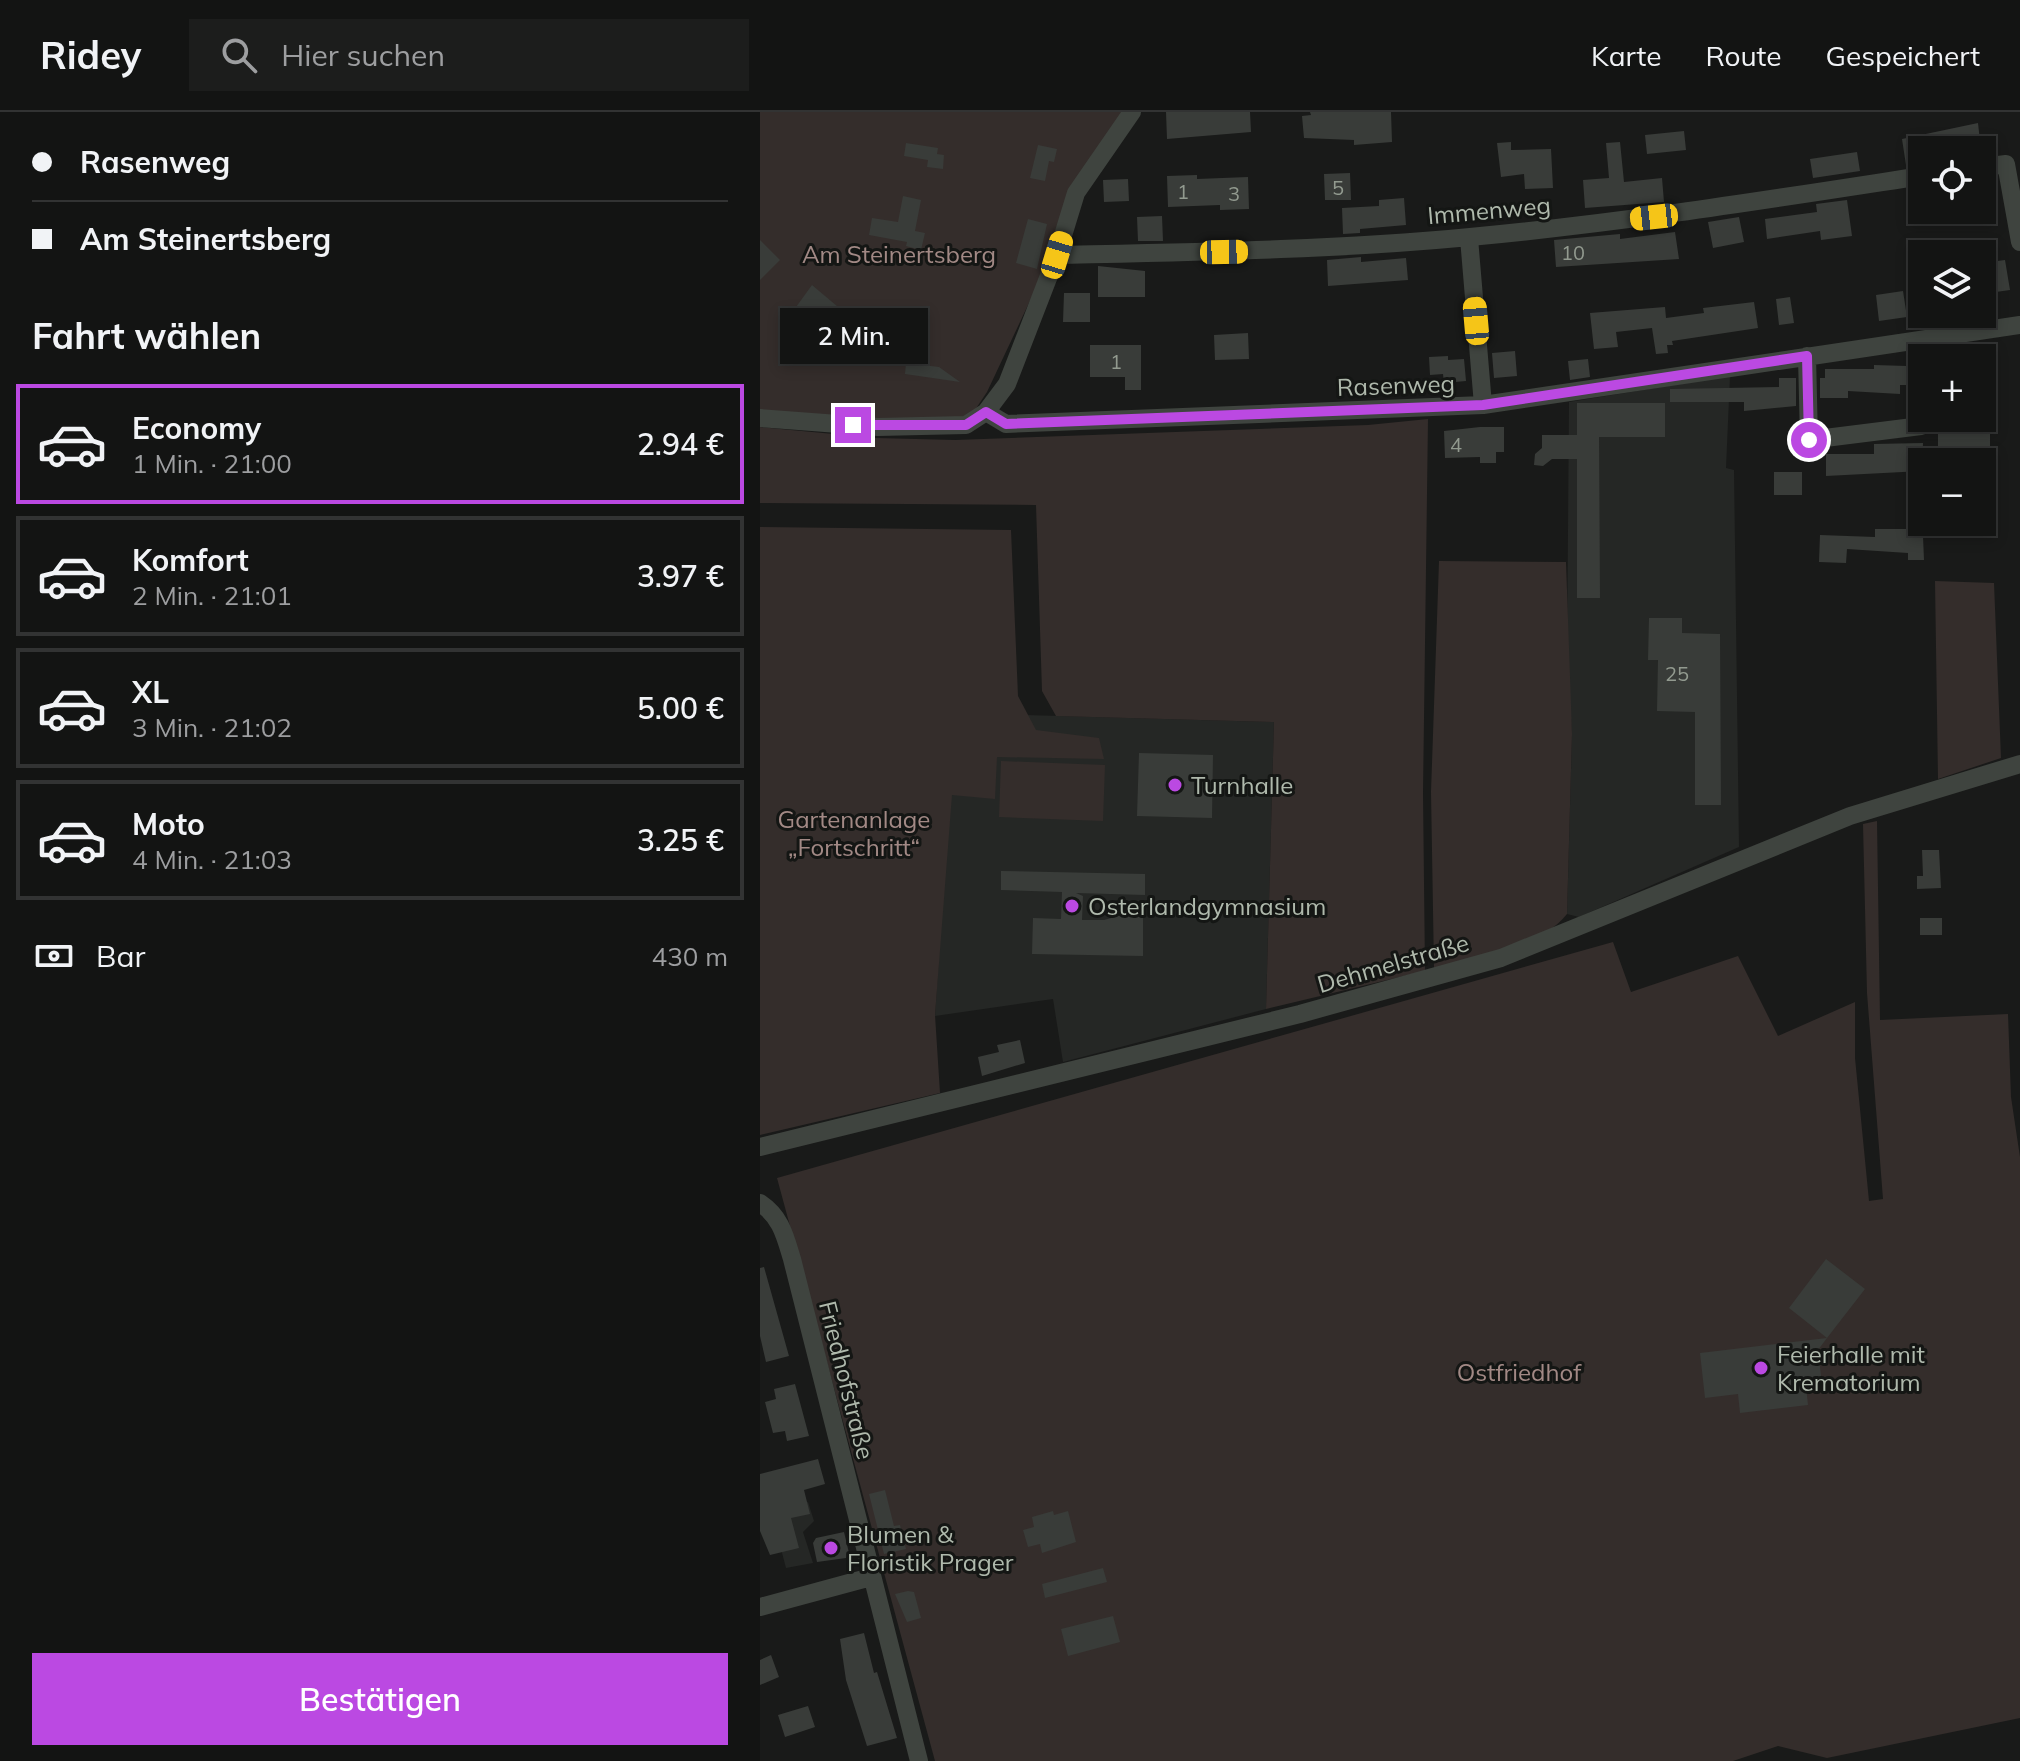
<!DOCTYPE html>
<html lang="de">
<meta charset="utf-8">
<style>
:root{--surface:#131413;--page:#1c1d1c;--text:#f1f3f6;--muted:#9d9ea0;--line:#323333;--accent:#bb49e2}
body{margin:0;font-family:Mulish,sans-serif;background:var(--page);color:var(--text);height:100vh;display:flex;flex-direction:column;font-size:30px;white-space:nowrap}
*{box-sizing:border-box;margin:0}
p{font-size:26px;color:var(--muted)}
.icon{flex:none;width:44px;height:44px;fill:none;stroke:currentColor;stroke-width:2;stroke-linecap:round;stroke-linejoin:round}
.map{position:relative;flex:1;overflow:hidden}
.details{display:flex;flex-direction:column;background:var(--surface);width:760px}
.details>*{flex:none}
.hud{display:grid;align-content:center;height:176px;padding:0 32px;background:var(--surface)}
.fabs{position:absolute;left:1148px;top:24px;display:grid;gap:16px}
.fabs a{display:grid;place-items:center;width:88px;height:88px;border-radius:0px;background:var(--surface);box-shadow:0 4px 12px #0003,0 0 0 2px var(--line);font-size:40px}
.end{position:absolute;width:36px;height:36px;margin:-18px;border:10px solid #bb49e2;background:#fff;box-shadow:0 0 0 4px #fff}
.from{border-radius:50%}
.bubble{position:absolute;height:56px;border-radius:0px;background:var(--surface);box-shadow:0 4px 12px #0003,0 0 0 2px var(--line);font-size:26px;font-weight:600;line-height:56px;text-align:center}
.car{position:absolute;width:24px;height:48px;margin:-24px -12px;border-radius:10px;box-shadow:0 0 6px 2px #0007;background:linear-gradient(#f5c518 24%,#345 0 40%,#f5c518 0 76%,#345 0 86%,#f5c518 0)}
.hud b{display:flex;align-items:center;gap:28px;height:76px;font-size:30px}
.hud b+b{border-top:2px solid var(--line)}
.hud i{width:20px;height:20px;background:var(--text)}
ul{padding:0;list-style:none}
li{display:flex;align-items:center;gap:24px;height:120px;margin:0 16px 12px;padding:0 16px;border:4px solid var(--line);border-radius:0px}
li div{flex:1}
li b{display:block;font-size:30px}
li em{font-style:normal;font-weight:600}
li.current{border-color:var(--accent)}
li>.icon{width:72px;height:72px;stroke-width:1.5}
h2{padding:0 32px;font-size:36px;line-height:96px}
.pay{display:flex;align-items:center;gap:20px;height:88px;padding:0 32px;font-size:30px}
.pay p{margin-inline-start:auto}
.button{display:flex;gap:16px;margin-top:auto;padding:16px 32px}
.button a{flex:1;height:92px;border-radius:0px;background:var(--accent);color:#fff;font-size:32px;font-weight:600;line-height:92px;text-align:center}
header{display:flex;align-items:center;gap:48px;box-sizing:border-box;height:112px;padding:0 40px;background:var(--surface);border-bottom:2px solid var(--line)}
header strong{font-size:38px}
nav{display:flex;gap:44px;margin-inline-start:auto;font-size:28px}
.search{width:560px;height:72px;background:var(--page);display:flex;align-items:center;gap:20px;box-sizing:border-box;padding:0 28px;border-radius:0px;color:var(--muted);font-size:30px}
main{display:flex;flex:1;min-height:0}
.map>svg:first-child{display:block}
.built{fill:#252725}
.green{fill:#342d2b}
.building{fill:#393c39}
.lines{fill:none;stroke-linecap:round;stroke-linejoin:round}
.minor{stroke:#3f443f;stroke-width:18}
.route{stroke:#bb49e2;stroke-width:10}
.poi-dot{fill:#bb49e2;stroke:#141614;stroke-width:3}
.labels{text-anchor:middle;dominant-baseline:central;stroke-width:6;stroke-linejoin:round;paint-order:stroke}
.number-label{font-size:20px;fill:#929a8f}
.street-label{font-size:24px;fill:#afb9ac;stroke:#141614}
.park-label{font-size:24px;fill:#a28985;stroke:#141614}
.poi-label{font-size:24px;fill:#afb9ac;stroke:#141614;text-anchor:start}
</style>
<header>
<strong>Ridey</strong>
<div class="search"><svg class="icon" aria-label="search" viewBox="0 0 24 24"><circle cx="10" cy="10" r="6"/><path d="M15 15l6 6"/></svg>Hier suchen</div>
<nav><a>Karte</a><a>Route</a><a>Gespeichert</a></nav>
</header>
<main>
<section class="details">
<div class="hud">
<b><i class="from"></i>Rasenweg</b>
<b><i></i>Am Steinertsberg</b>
</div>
<h2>Fahrt wählen</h2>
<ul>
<li class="current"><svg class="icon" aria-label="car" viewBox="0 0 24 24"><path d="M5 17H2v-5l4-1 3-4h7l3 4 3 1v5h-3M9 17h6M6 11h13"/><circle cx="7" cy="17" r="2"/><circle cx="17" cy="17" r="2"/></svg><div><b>Economy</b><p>1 Min. · 21:00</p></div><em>2.94 €</em></li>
<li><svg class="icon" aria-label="car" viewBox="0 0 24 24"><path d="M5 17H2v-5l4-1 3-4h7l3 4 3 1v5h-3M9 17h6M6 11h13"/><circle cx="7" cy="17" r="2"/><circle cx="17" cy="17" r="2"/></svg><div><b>Komfort</b><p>2 Min. · 21:01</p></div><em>3.97 €</em></li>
<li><svg class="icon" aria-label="car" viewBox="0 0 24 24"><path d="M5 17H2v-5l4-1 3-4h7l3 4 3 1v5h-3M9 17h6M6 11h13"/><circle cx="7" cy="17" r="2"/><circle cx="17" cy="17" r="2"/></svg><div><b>XL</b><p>3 Min. · 21:02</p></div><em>5.00 €</em></li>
<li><svg class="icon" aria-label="car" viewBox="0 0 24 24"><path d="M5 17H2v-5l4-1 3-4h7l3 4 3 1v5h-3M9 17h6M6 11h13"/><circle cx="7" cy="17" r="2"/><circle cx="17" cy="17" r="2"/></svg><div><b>Moto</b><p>4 Min. · 21:03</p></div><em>3.25 €</em></li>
</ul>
<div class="pay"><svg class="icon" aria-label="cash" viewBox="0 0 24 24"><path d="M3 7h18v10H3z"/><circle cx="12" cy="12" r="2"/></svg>Bar<p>430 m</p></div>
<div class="button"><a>Bestätigen</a></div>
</section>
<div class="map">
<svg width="1260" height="1649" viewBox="0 0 1260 1649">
<rect width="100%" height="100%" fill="#191a19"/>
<path class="built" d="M970,264L966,356L974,358L979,735L819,805L807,802L812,622L807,545L809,290Z
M195,601L514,610L506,897L303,950L293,887L175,904Z
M48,1390L54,1409L43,1420L53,1451L26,1456L11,1399Z"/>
<path class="green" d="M0,0H364L302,99L276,176L227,280L213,301L196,312L0,303Z
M668,307L663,681L665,859L506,897L514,610L296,604L282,579L276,393L0,391V315L116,326L195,328L608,313Z
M0,415L251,418L258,584L276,618L339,626L344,647L237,645L235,687L192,683L175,903L180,981L0,1023Z
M679,449L806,450L812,622L807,802C779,837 717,846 674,857L671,680Z
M1175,469L1234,471L1241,646L1178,667Z
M241,649L345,653L343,709L239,705Z
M1117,709L1120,908L1248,902L1251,985L1260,1045V1606L1067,1646L1018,1634L973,1649H175L17,1066L853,830L871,880L978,844L1018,924L1095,890V946L1109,1089L1123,1087L1107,881L1103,712Z"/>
<path class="building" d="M406,0H490L491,20L407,27Z
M550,0H631L632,30L594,33V28L544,26L542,4L551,3Z
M1218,11L1221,38H1162V51L1146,53L1142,27Z
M924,19L926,38L887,42L885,23Z
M751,30V38L791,37L793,76L765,77L764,62L741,65L737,31Z
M860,30L864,70L902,66L904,90L825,96L823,68L849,66L846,31Z
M146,31L178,36L177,42L184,43L183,57L167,55L168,48L144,44Z
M278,33L297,37L294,50L289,49L285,69L270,66Z
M1097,40L1100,59L1053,66L1050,47Z
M590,61L591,88H565L564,62Z
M437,63V67L488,65L489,97L460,98V93L408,95L407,64Z
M368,67L369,89L344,90L343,68Z
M143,84L161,88L155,119L165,121L161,138L146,134L147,130L109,123L112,106L138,110Z
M644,86L646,113L600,117V121L583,122L582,96L619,94V88Z
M1087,88L1092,124L1061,128L1060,119L1007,127L1005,107L1057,100L1056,92Z
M402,104L403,129H378L377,105Z
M979,105L984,130L953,136L948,110Z
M268,107L287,112L277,157L256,151Z
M915,120L919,147L796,155L794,128L860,122V127Z
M0,128L20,148L0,168Z
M601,145V150L646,146L648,168L568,174L567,148Z
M1245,148L1250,178L1222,182V151Z
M338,154L385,159V185H338Z
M52,173L84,200L64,220L48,205L40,212L31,202Z
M1143,179L1147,205L1119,209L1116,183Z
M304,181H330V210H303Z
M1030,185L1034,211L1019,213L1016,187Z
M994,190L998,216L912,229L913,233H907L908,241L896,242L892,216L856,220L858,235L834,237L830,201L905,195L906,206L944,201L943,196Z
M488,221L489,247L455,248L454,223Z
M330,233H381V278H365V265H330Z
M755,239L757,264L734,266L732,241Z
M688,244V248L704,247L706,269L684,271L683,262L670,263L669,245Z
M828,247L830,265L810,268L808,249Z
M1147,250H1162V273H1140V282L1088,279V286H1060V266H1065V257H1114V253L1147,254Z
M146,251L179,255L200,270L145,262Z
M1019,266H1036V294L984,299V290H910V277L1019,275Z
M817,291H905V325H839L840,486H817V347H792L783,354L774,353L775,342L782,336V323H817Z
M1178,314L1230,315V345H1235V358H1222V350H1209V335H1178Z
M720,315H744V340H736V351H720V345L685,346L684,319Z
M1163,331L1162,359L1066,364V342H1114V332Z
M1014,360H1042V383H1014Z
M1115,417H1153L1152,424H1163L1164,448H1148V441L1087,437L1086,451L1059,450L1060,423L1115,425Z
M889,506H922V521L960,522L961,693H935V600L897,599L898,548H888Z
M379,641L453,643L452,706L377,704Z
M1162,738H1179L1181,776L1157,777V764H1163Z
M241,759L385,762V783L316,781L323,784L322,808H344L369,801L383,806V844L272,842L273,806L301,807L302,780L241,778Z
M1160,806H1182V823H1160Z
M260,928L265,951L222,964L218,945L239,940L237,933Z
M1066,1147L1105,1177L1067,1226L1029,1196Z
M4,1155L29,1244L6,1250L0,1224V1156Z
M1067,1226L1058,1238L1062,1272L1046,1274L1048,1293L980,1301L978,1282L945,1286L940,1241Z
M35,1272L49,1324L27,1329L25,1319L13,1321L5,1290L16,1287L14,1277Z
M58,1347L65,1372L44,1378L50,1402L31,1406L39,1436L10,1443L0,1419V1362Z
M125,1378L134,1414L140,1413L146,1437L124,1442L109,1382Z
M293,1399L294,1403L308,1399L316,1430L282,1441L280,1432L268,1435L263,1418L274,1415L272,1405Z
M84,1420L89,1441L86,1446L57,1450L53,1431L56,1426Z
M343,1456L347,1470L285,1486L282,1472Z
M148,1479L154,1480L161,1506L147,1510L135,1482Z
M353,1504L360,1530L308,1544L301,1517Z
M104,1521L114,1561L117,1560L137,1626L107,1634L86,1568L80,1527Z
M11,1543L19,1565L0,1573V1548Z
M48,1594L55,1615L25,1625L18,1603Z"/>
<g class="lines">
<path class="minor" d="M1222,55L1246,52L1260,130
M709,126L723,293
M297,143C435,140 573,138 710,125C862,111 1012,87 1162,64
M1047,244L1049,328L1161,314
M226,300L246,312L723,293L1260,213
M0,306L118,315L206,313L226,300L247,272L297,143L316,81L372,0
M0,1035L540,902L741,846L1090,704L1260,652
M0,1091C21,1105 25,1124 32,1147L159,1649
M0,1495L111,1465"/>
</g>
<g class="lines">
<path class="route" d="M93,313H206L226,300L246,312L723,293L1047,244L1049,328"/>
</g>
<g class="poi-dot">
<circle cx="415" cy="673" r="8"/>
<circle cx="312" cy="794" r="8"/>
<circle cx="1001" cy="1256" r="8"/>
<circle cx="71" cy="1436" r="8"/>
</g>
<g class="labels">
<g class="number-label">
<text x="578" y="75">5</text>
<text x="423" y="79">1</text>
<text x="474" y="81">3</text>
<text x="813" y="140">10</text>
<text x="356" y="249">1</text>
<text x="696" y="332">4</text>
<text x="917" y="561">25</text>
</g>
<g class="street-label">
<text transform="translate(729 98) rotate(-5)">Immenweg</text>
<text transform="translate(636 273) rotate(-2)">Rasenweg</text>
<text transform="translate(633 851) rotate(-16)">Dehmelstraße</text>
<text transform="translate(87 1268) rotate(76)">Friedhofstraße</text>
</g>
<g class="park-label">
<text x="139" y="142">Am Steinertsberg</text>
<text x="94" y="707">Gartenanlage<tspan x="94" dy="28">„Fortschritt“</tspan></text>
<text x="759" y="1260">Ostfriedhof</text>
</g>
<g class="poi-label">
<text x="431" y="673">Turnhalle</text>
<text x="328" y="794">Osterlandgymnasium</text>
<text x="1017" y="1242">Feierhalle mit<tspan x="1017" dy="28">Krematorium</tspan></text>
<text x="87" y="1422">Blumen &amp;<tspan x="87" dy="28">Floristik Prager</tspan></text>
</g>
</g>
</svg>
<div class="fabs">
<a><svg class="icon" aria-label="locate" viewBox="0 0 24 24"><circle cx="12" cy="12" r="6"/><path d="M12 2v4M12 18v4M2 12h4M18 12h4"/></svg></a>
<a><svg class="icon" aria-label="layers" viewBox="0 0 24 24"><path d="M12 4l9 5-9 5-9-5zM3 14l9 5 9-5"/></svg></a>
<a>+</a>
<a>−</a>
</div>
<i class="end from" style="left:1049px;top:328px"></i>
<i class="end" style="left:93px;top:313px"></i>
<div class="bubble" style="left:20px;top:196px;width:148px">2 Min.</div>
<i class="car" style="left:894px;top:105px;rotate:264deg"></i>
<i class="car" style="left:464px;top:140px;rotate:89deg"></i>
<i class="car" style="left:297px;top:143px;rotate:17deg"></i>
<i class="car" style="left:716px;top:209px;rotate:355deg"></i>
</div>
</main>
